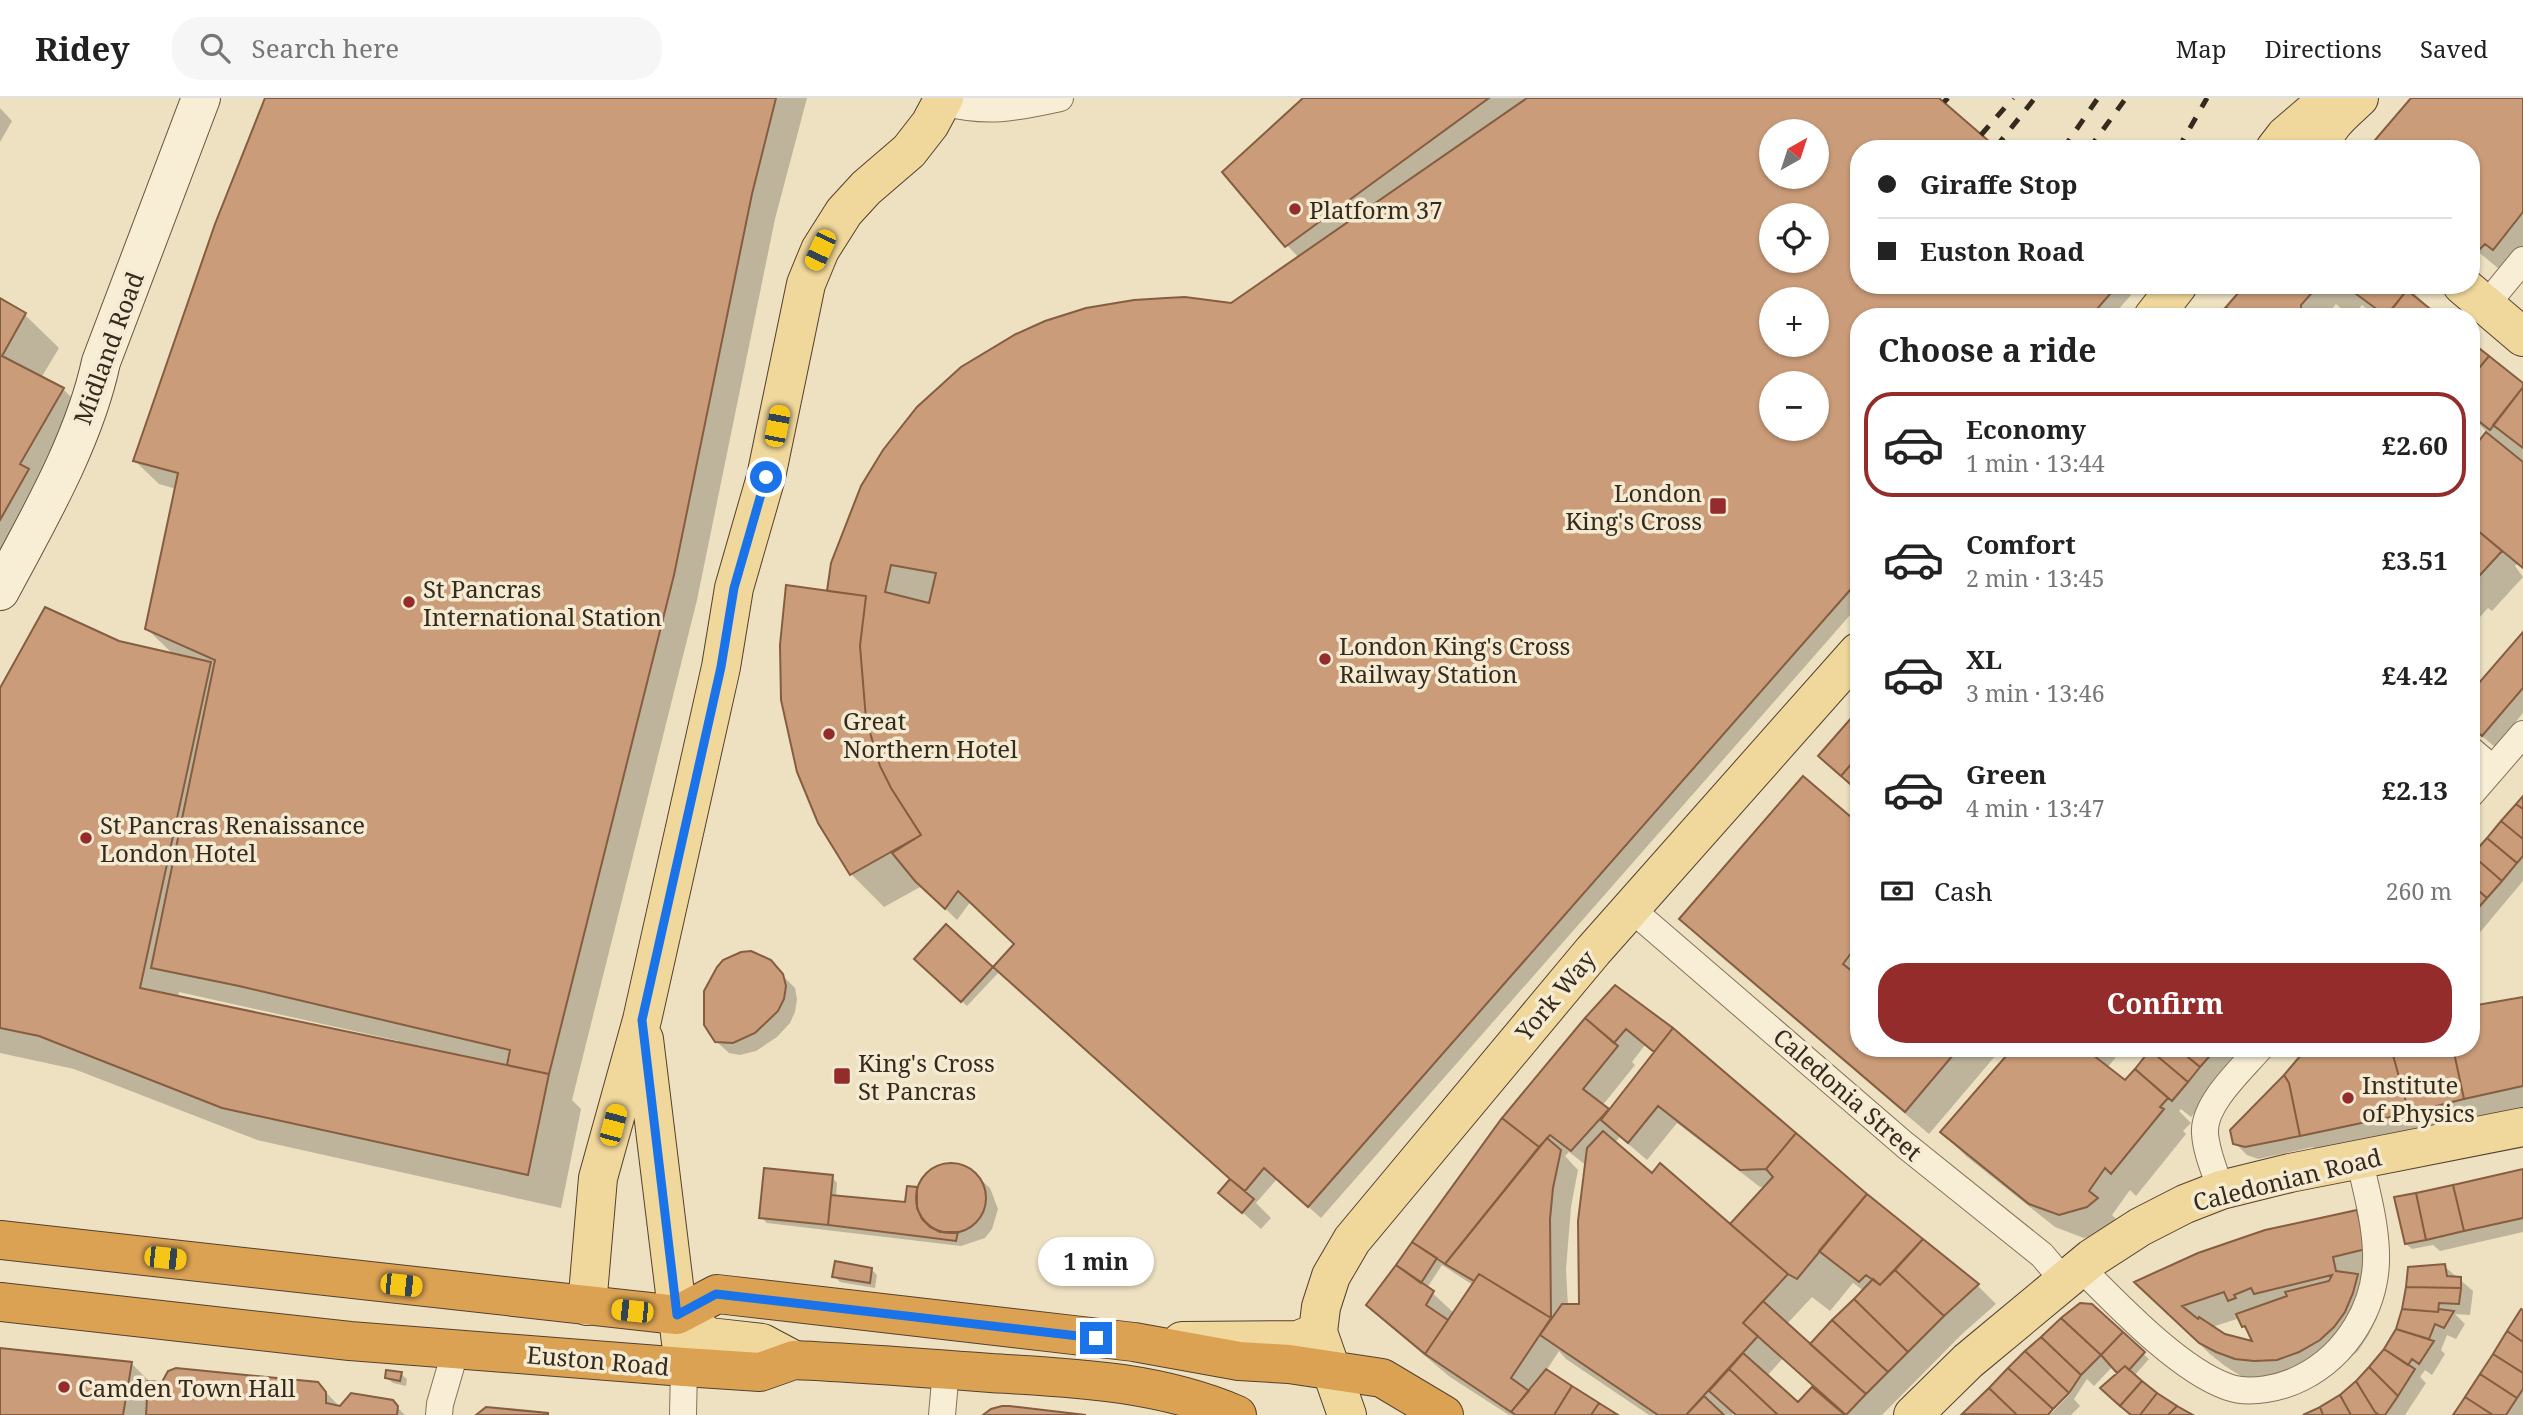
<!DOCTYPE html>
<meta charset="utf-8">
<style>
:root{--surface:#fff;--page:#f6f6f6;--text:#222;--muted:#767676;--line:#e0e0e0;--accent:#942c2b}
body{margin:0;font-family:"Noto Serif",serif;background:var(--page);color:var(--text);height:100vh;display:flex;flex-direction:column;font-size:26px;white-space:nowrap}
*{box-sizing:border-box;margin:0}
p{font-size:23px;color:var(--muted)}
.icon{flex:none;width:38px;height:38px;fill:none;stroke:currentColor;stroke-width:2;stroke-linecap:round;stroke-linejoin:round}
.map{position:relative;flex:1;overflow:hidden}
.panel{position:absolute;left:1850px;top:210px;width:630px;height:749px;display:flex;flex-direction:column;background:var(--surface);border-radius:28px;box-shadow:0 2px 5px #0004}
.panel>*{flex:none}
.guide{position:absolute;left:1850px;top:42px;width:630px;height:154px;border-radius:28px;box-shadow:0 2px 5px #0004;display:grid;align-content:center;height:154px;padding:0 28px;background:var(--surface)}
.needle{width:46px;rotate:39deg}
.controls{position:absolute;left:1759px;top:21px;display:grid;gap:14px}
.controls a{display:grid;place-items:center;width:70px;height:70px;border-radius:50%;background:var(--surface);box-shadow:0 2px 5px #0004;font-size:35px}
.end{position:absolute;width:32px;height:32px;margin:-16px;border:9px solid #1a73e8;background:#fff;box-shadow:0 0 0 4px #fff}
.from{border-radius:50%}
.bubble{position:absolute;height:49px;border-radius:24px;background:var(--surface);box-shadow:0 2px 5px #0004;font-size:23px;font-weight:700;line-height:49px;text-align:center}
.car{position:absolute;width:21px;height:42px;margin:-21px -10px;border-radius:9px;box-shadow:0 0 5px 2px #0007;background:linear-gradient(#f5c518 24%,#345 0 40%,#f5c518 0 76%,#345 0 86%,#f5c518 0)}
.guide b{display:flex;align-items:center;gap:24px;height:66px;font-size:26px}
.guide b+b{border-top:2px solid var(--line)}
.guide i{width:18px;height:18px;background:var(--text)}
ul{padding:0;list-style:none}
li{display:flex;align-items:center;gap:21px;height:105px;margin:0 14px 10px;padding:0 14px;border:4px solid transparent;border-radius:28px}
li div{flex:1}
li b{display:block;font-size:26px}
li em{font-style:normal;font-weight:700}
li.current{border-color:var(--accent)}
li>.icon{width:63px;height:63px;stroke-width:1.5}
h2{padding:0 28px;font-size:32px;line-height:84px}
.pay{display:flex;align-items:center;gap:18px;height:77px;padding:0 28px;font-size:26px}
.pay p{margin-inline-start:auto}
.cta{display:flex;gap:14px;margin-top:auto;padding:14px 28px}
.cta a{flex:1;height:80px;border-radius:28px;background:var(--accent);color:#fff;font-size:28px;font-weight:700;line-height:80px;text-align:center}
header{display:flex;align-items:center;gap:42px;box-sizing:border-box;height:98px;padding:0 35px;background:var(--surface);border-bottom:2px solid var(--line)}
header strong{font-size:33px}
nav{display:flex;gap:38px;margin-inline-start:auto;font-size:24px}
.search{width:490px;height:63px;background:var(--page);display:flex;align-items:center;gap:18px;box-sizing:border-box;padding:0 24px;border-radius:28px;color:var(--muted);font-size:26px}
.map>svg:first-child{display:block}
.shadow{fill:#0003;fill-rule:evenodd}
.building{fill:#ca9c79;stroke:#855d40;stroke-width:2;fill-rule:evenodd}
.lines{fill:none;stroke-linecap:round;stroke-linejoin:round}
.street-casing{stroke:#86725a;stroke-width:28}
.secondary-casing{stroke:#68533d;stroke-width:40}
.primary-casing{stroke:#54402e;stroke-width:40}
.highway-casing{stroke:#54402e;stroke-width:40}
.street{stroke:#f8eed5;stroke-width:26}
.secondary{stroke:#f8eed5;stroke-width:38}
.primary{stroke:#f0d79b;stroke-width:38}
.highway{stroke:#dba254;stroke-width:38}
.rail{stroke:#362a1e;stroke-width:5;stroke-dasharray:12 12;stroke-linecap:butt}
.route{stroke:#1a73e8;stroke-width:9}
.poi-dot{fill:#942c2b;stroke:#f4ebd2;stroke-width:2.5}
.labels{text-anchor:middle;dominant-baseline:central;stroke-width:7;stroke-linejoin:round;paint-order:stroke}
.poi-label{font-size:24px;fill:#362a1e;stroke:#f4ebd2;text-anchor:start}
.street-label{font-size:24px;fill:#362a1e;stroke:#f4ebd2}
</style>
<header>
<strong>Ridey</strong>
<div class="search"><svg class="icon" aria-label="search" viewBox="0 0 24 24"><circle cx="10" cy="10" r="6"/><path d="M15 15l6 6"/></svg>Search here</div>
<nav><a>Map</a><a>Directions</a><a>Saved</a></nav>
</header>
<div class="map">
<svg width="2523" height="1317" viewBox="0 0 2523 1317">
<rect width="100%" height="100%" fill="#ede1c2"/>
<path class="shadow" d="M267,0H807L775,121L697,502L572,1002L581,1011L561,1110L257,1042L74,971L0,955V594L119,544L174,557L147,531L176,391L159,386L135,363ZM179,894L399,943L398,946L178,900Z
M1306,0H1936L1858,51V187H2121L2131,197L2112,219H1858V508L1321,1120L1277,1081L1256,1105L1271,1120L1261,1131L1221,1095L1233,1081L999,874L967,908L916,861L946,829L993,872L1016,846L971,803L957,822L922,788L884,809L851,776L832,495L1299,160L1287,147ZM1771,33H1816V79H1771ZM1771,117H1816V163H1771ZM1771,201H1816V247H1771ZM1771,285H1816V331H1771Z
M2413,0H2523V167L2504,175L2471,148V51Z
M0,10L12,23L0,44Z
M2247,187H2406L2424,205L2422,207L2437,219H2378L2362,207L2351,219L2336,206L2325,219H2219Z
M0,202L25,217L59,250L41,280L63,291L96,324L61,406L0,514Z
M2471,246L2523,287V471L2517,466L2515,468L2523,479L2492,513L2488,510L2471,529V355L2488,335L2471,318Z
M2523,534V615L2495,649L2471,629V597Z
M2471,559L2476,564L2471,570Z
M1858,614V695L1820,658Z
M1803,680L1858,728V950H2002L1929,1036L1705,845L1682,821Z
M2523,700V783L2471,845V761Z
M782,877L795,890L797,901L795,914L790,925L777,939L756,953L740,957L729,955L716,943Z
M1616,889L1672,931L1795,1036L1978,1188L1996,1206L1962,1236L1882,1317H1736L1734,1315L1732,1317H1649L1566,1261L1559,1253L1546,1273L1614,1317H1509L1450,1279L1392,1230L1368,1207ZM1645,947L1655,956L1609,1014L1602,1008L1635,967L1632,964ZM1677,1025L1760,1089H1765L1736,1133L1652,1077L1614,1045L1620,1039L1647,1062ZM1569,1054L1587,1068L1581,1208H1568L1566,1171L1571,1109L1578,1072L1565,1058ZM1442,1167L1473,1187L1455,1216L1427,1190ZM1853,1185L1864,1193L1810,1249L1786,1227L1812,1199L1830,1213ZM1783,1260L1814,1289L1799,1307L1767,1278Z
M2523,901V1010L2319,1055L2313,1049L2258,1061L2247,1057L2235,1045L2471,950V909Z
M2007,950H2114L2112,953L2117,958L2107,970L2125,984L2154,950H2249L2191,1019L2181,1011L2179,1013L2191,1025L2183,1033L2186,1036L2136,1098L2130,1092L2112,1117L2120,1125L2111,1133L2084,1140L2055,1129L1966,1058L1942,1034L2012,955Z
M945,1066H957L968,1070L990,1090L998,1111L992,1131L985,1140L961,1148L767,1125L761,1119L832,1079L837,1085L836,1099L907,1106L916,1091L918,1093L926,1077L935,1070Z
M2523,1073V1134L2440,1153L2433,1147L2412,1151L2406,1146Z
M2357,1114L2380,1137L2388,1175L2362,1181L2381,1201L2377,1220L2368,1238L2358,1253L2343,1266L2323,1278L2260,1284L2241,1278L2225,1268L2210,1256L2160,1208ZM2240,1220L2243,1228L2256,1246L2225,1238L2212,1229Z
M2444,1168L2473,1193L2470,1217L2455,1216L2465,1226L2456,1241L2447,1237L2441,1252L2445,1256L2432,1277L2425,1272L2420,1279L2426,1285L2405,1317H2306L2341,1298L2371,1270L2397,1232L2404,1211Z
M871,1171L877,1177L875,1190L840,1184L834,1178Z
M2091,1208L2149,1261L2134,1278L2156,1297L2190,1317H2132L2120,1276L2113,1268L2094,1288L2087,1281L2074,1301L2080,1308L2071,1317H2050L2071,1295L2069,1292L2045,1317H1964L2026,1254Z
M2523,1211V1317H2455Z
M0,1252L132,1266L151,1285L318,1286L341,1310L392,1304L405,1317H0Z
M401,1276L407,1281L406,1288L393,1285L387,1280Z"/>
<path class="building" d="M265,0H776L752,96L674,477L549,976L507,967L510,952L239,888L151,870L215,562L145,531L178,375L133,363L215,126Z
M1303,0H1489L1285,149L1222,74Z
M1527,0H1939L1998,51H1858V187H2118L2090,219H1858V483L1308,1109L1264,1070L1245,1093L1230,1081L993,869L1014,846L958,793L945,811L915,783L892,755L921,737L891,690L880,668L866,621L860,548L866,498L827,493L831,465L861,388L883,352L917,309L961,269L1016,236L1045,223L1086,210L1134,202L1166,200L1185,199L1231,205ZM1771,33H1816V79H1771ZM1771,117H1816V163H1771ZM1771,201H1816V247H1771ZM1771,285H1816V331H1771Z
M2411,0H2523V114L2493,152L2485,146L2479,152L2471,145V51H2372L2369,49Z
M2245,187H2317L2318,188L2301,207L2302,219H2237L2226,209Z
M2344,187H2400L2407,192L2386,218Z
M2407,192L2440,219H2386Z
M0,200L26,215L2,258L64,290L20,366L29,371L0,422Z
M2226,209L2237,219H2216Z
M2471,244L2489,258L2471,280Z
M2489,258L2523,285V289L2490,332L2471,317V280Z
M2523,289V350L2493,327Z
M2486,334L2523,364V470L2471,427V353Z
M2471,427L2502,453L2471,487Z
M891,467L936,475L929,505L885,494Z
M786,487L866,498L860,548L866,621L880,668L891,690L921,737L850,777L818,725L797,674L781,602L780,547Z
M45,509L119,543L211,564L140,890L549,976L528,1077L222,1010L39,938L0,930V590Z
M2523,534V590L2482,638L2471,629V594Z
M1853,618L1858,623V658L1841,678L1818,658Z
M1858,658V693L1841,678Z
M1803,678L1858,725V846L1843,866L1858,878V950H1959L1905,1014L1679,821Z
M2523,698V711L2516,706Z
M2516,706L2523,711V741L2501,723Z
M2501,723L2523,741V758L2517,765L2487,740Z
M2487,740L2517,765L2502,783L2472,757Z
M2472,757L2502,783L2487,800L2471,786Z
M2471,786L2487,800L2472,817L2471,816Z
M946,826L993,869L961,904L914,861Z
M751,853L771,862L783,876L786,888L784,901L778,913L755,935L733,945L715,944L704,927V893L717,869L723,862L741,854Z
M1615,887L1673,930L1654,954L1626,931L1614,945L1585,920Z
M2523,899V988L2464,1001L2453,950H2471V908Z
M1585,920L1618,948L1583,991L1609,1011L1571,1053L1550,1037L1539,1049L1502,1020Z
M1673,930L1796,1035L1766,1071L1740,1072L1658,1008L1628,1045L1601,1022Z
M2013,950H2084L2125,982L2135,971L2168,1000L2160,1009L2164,1011L2111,1076L2105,1070L2089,1093L2098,1100L2087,1109L2059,1117L2029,1106L1940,1034Z
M2152,950H2177L2200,969L2188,984L2150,952Z
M2177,950H2213L2215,952L2200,969Z
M2307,950H2391L2409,1015L2300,1038L2289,985L2284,977Z
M2391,950H2453L2464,1001L2409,1015Z
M2150,952L2188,984L2172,1003L2135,971Z
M2284,977L2289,985L2300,1038L2245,1049L2233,1046L2230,1032Z
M1502,1020L1539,1049L1445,1166L1412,1144Z
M1603,1033L1652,1075L1660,1065L1788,1176L1743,1225L1758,1238L1686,1317H1658L1540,1237L1562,1206H1579L1578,1123L1586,1058L1587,1050Z
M1796,1035L1867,1096L1797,1181L1788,1176L1730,1126L1773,1079L1766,1071Z
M1547,1040L1561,1052L1553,1090L1550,1121L1551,1220L1479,1176L1474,1183L1445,1166Z
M916 1100a35 35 0 1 1 70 0a35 35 0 1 1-70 0Z
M764,1070L833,1077L828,1127L759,1120Z
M2523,1071V1120L2464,1133L2453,1087Z
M1230,1081L1254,1101L1242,1115L1218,1095Z
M2453,1087L2464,1133L2426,1142L2416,1095Z
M907,1088L917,1089V1110L922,1121L930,1129L940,1134H958L956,1143L828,1127L831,1097L905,1104Z
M2416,1095L2426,1142L2405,1146L2394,1099Z
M1867,1096L1923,1141L1880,1187L1866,1177L1859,1184L1819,1153Z
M2357,1112L2366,1151L2333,1159L2336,1173L2358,1176L2353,1195L2345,1214L2334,1229L2320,1242L2299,1254L2277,1262L2254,1263L2235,1261L2216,1254L2199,1245L2134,1184L2198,1155L2265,1132ZM2332,1177L2329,1183L2285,1194L2287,1198L2236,1216L2242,1229L2245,1228L2252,1243L2225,1236L2199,1219L2198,1221L2182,1208L2224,1194L2228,1203L2236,1200L2234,1197L2251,1190L2254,1196Z
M1923,1141L1979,1186L1944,1218L1895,1172Z
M1412,1144L1437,1160L1421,1185L1396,1167Z
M835,1163L872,1170L870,1185L832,1179Z
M2445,1166L2447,1178L2461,1179V1190L2406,1189L2408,1169Z
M1396,1167L1434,1193L1426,1207L1448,1222L1425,1256L1366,1207Z
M1895,1172L1944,1218L1908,1254L1854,1201L1873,1181L1880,1187Z
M1479,1176L1551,1220L1511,1280L1529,1293L1511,1314L1425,1256Z
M2406,1189L2461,1190L2459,1206L2439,1205L2438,1214L2402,1211Z
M1854,1201L1908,1254L1888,1274L1832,1222Z
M1763,1203L1866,1296L1846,1317L1743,1225Z
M2080,1205L2092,1206L2123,1234L2101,1257L2061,1220Z
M2402,1211L2438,1214L2439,1211L2454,1213L2444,1230L2435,1226L2429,1241L2396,1231Z
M2521,1211L2523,1212V1244L2507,1233Z
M2061,1220L2101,1257L2081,1277L2041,1239Z
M1832,1222L1888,1274L1866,1296L1810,1246Z
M2396,1231L2434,1243L2419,1266L2412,1261L2408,1267L2384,1251Z
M2507,1233L2523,1244V1275L2493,1256Z
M2123,1234L2145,1254L2129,1272L2125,1268L2117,1275L2101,1257Z
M2041,1239L2081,1277L2069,1295L2025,1253Z
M0,1250L132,1264L123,1317H0Z
M2384,1251L2415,1271L2398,1298L2369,1269Z
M2025,1253L2069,1295L2053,1311L2008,1270Z
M1743,1255L1798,1304L1812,1289L1845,1317H1778L1729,1271Z
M2493,1256L2523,1275V1291L2517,1300L2480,1276Z
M2125,1268L2142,1283L2120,1308L2100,1290Z
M2369,1269L2398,1298L2385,1317H2379L2375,1314L2356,1283Z
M176,1270L318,1284L326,1294V1305L340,1308L351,1295L393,1302L398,1308L397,1317H146L148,1283L162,1284L168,1273Z
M2008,1270L2053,1311L2048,1317H2017L1989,1290Z
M1546,1271L1572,1288L1554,1317H1516L1511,1314Z
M1729,1271L1778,1317H1736L1709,1293Z
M386,1272L402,1274L400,1283L385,1280Z
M2480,1276L2517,1300L2506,1317H2493L2465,1299Z
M2142,1283L2157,1295L2140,1317H2131L2120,1308Z
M2356,1283L2375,1314L2379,1317H2351L2340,1297Z
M1572,1288L1599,1305L1591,1317H1554Z
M1989,1290L2017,1317L1962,1316Z
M2157,1295L2177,1308L2168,1317H2140Z
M2340,1297L2351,1317H2323L2320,1309Z
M1704,1298L1724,1317H1686Z
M2465,1299L2493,1317H2453Z
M1599,1305L1618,1317H1591Z
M1002,1308H1009L1086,1317H983L991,1311Z
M2177,1308L2193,1317H2168Z
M486,1309L548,1315V1317H476Z
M2320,1309L2323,1317H2303Z"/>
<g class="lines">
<defs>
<path id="street" d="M942,4C988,16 1014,10 1060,0
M2486,207L2523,162
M2471,652L2492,670
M2471,696L2523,636
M1630,810L1905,1047L2042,1157L2064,1183
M2221,1092C2215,1074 2206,1054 2205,1035C2203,1006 2242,971 2260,950
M2080,1169C2118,1207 2179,1272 2228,1289C2250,1297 2281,1290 2301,1280C2347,1257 2378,1207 2376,1154C2375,1123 2366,1091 2359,1060
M439,1317L440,1306L456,1251
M683,1317L684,1269
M942,1317L946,1272"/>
<path id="secondary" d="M0,493C38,422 84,343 101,264L201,0"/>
<path id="primary" d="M2275,51L2285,38L2329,0
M2321,51C2325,28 2343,15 2359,0
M2462,187L2523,239
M2153,219L2178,187
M644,941L684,1269
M587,1208L598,1080L642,922L721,569L734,490L766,379L806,186L820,152L844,114L866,90L909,53L930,26L944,0
M677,1217L709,1239L762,1245L794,1262
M1182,1243L1298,1242L1318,1234
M1347,1317L1318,1234L1321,1209L1331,1178L1352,1142L1593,853L1858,554
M1913,1317L1968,1263L2092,1160L2140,1129L2185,1106L2221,1092L2290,1075L2523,1029"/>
<path id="highway" d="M0,1142L677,1217L717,1196L1134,1244L1239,1263L1289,1266L1382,1280L1444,1317
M0,1204L350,1243L684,1269L760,1274L794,1262C859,1265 925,1270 991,1275C1075,1280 1158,1283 1237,1317"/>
</defs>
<use href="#street" class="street-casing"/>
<use href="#secondary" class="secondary-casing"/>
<use href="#primary" class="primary-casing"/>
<use href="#highway" class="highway-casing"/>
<use href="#street" class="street"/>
<use href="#secondary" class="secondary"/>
<use href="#primary" class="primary"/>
<use href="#highway" class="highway"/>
<path class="rail" d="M1944,4L1948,0
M1981,37L2013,0
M1996,49L2035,0
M2063,51L2098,0
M2089,51L2126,0
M2178,51L2207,0"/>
</g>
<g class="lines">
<path class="route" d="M766,379L734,490L721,569L642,922L677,1217L716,1196L1096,1240"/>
</g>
<g class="poi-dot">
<circle cx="1295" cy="111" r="7"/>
<rect x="1709" y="399" width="18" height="18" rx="3.5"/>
<circle cx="409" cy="504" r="7"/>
<circle cx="1325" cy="561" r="7"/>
<circle cx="829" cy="636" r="7"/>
<circle cx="86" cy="740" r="7"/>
<rect x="833" y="969" width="18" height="18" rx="3.5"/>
<circle cx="2348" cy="1000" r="7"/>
<circle cx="64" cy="1289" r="7"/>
</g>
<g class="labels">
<g class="poi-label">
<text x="1309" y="111">Platform 37</text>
<text x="1702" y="394" text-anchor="end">London<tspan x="1702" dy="28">King's Cross</tspan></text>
<text x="423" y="490">St Pancras<tspan x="423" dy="28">International Station</tspan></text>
<text x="1339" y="547">London King's Cross<tspan x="1339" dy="28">Railway Station</tspan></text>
<text x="843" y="622">Great<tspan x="843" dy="28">Northern Hotel</tspan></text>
<text x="100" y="726">St Pancras Renaissance<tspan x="100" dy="28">London Hotel</tspan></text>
<text x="858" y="964">King's Cross<tspan x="858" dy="28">St Pancras</tspan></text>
<text x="2362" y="986">Institute<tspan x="2362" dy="28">of Physics</tspan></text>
<text x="78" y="1289">Camden Town Hall</text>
</g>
<g class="street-label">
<text transform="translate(108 250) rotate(-70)">Midland Road</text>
<text transform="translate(1555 897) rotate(-50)">York Way</text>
<text transform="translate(1848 996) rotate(41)">Caledonia Street</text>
<text transform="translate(2287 1081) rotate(-14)">Caledonian Road</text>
<text transform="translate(598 1262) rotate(5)">Euston Road</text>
</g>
</g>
</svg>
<div class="controls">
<a><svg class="needle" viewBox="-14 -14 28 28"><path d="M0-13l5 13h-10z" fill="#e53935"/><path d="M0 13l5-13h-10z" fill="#767676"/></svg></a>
<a><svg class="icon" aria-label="locate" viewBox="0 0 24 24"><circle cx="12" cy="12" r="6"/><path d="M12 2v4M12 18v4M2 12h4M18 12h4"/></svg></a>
<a>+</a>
<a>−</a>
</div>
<i class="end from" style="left:766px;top:379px"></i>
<i class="end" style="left:1096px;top:1240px"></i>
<div class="bubble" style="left:1038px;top:1139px;width:116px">1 min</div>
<i class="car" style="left:820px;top:152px;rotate:205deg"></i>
<i class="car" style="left:777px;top:328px;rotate:11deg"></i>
<i class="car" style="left:613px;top:1027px;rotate:15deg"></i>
<i class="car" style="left:165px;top:1160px;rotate:96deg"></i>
<i class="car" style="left:401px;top:1187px;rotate:96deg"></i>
<i class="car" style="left:632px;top:1213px;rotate:276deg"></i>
<div class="guide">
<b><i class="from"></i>Giraffe Stop</b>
<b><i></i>Euston Road</b>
</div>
<section class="panel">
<h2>Choose a ride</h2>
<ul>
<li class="current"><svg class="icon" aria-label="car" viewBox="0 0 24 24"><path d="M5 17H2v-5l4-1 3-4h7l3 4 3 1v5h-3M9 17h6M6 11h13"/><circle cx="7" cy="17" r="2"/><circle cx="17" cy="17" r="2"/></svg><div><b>Economy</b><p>1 min · 13:44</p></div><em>£2.60</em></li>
<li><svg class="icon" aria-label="car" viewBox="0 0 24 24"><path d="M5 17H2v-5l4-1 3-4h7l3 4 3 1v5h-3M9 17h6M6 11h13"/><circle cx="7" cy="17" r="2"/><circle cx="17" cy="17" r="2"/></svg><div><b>Comfort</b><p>2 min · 13:45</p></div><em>£3.51</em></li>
<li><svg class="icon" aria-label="car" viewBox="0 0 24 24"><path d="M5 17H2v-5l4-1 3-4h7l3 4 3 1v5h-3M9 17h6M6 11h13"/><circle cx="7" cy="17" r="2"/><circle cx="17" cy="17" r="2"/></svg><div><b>XL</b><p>3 min · 13:46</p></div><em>£4.42</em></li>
<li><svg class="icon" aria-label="car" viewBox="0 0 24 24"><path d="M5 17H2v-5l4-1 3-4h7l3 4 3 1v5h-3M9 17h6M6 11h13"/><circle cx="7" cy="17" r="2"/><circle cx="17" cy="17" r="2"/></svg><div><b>Green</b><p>4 min · 13:47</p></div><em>£2.13</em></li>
</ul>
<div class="pay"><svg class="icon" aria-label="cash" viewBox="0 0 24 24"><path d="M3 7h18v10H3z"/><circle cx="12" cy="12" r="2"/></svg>Cash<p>260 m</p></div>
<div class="cta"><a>Confirm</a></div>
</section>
</div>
